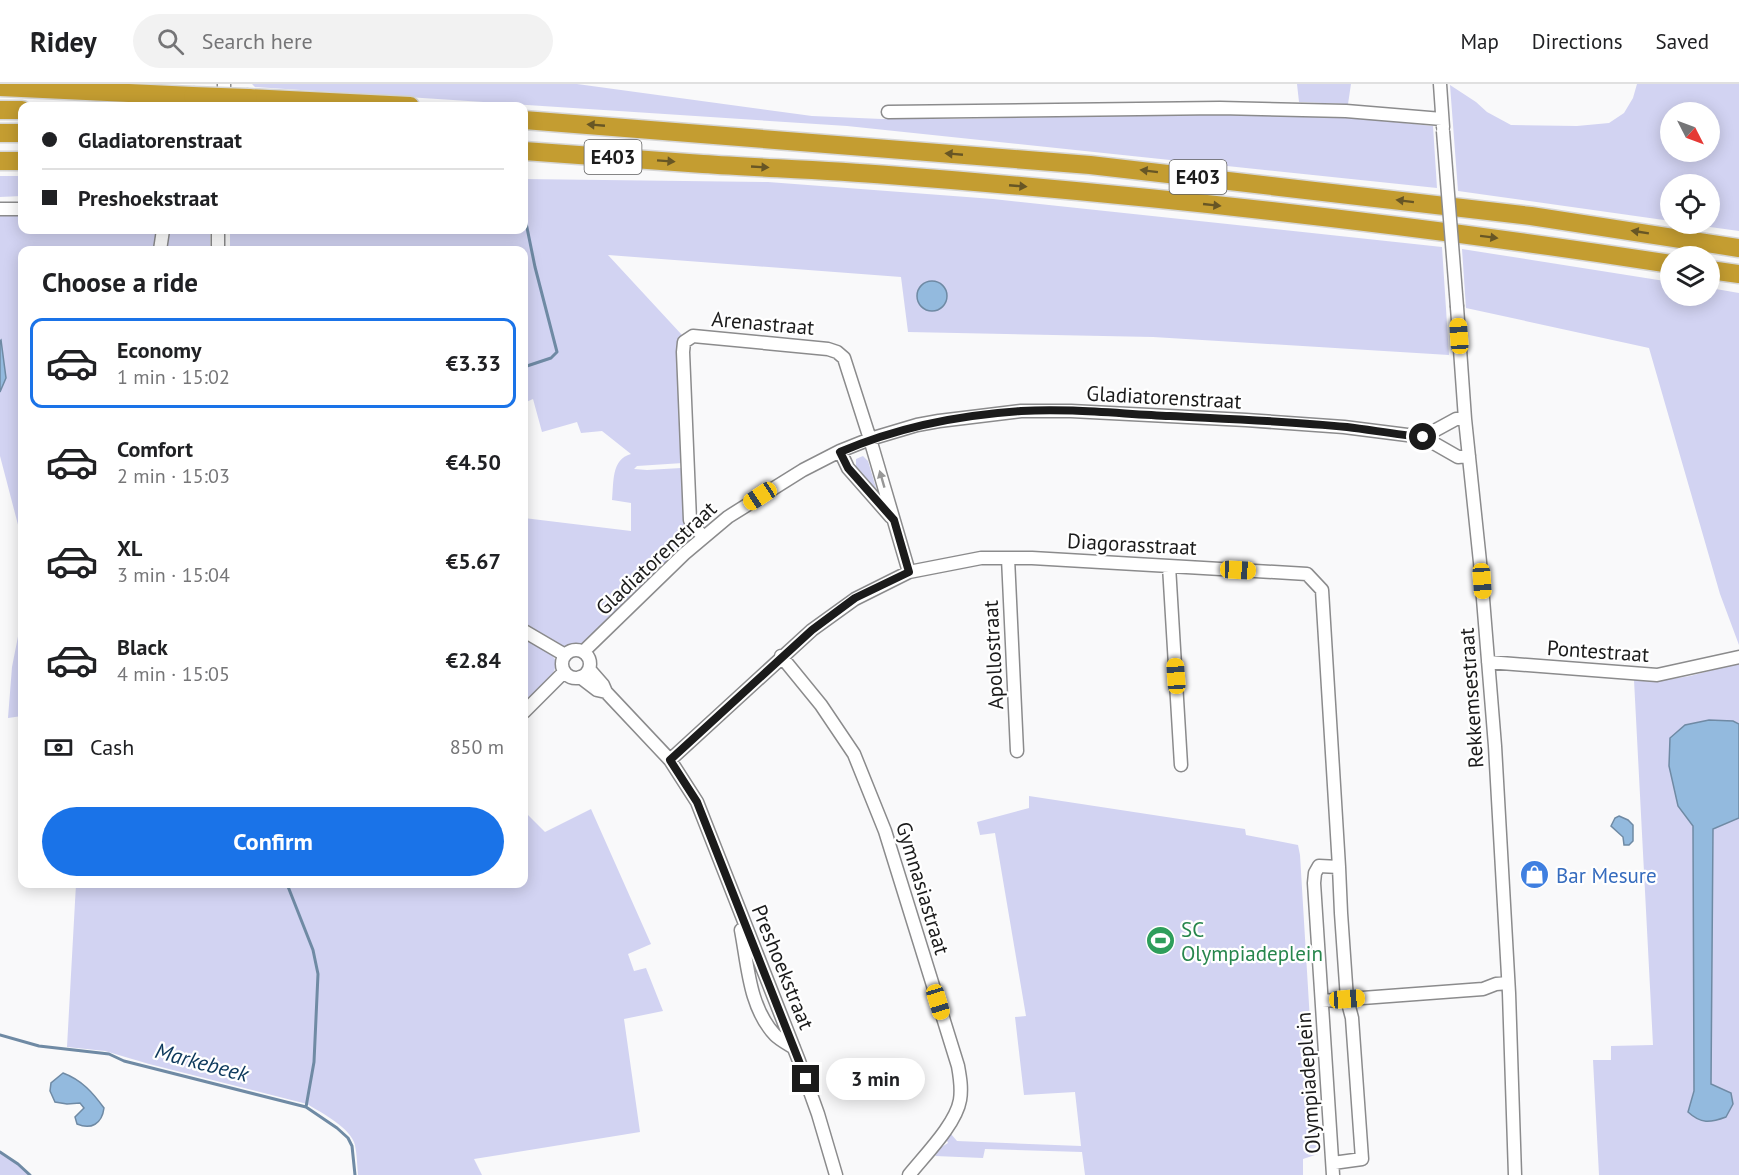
<!DOCTYPE html>
<meta charset="utf-8">
<style>
:root{--surface:#fff;--page:#f2f2f2;--text:#202124;--muted:#757577;--line:#e0e0e0;--accent:#1a73e8}
body{margin:0;font-family:"PT Sans",sans-serif;background:var(--page);color:var(--text);height:100vh;display:flex;flex-direction:column;font-size:22px;white-space:nowrap}
*{box-sizing:border-box;margin:0}
p{font-size:20px;color:var(--muted)}
.icon{flex:none;width:33px;height:33px;fill:none;stroke:currentColor;stroke-width:2;stroke-linecap:round;stroke-linejoin:round}
.map{position:relative;flex:1;overflow:hidden}
.side{position:absolute;left:18px;top:162px;width:510px;height:642px;display:flex;flex-direction:column;background:var(--surface);border-radius:12px;box-shadow:0 3px 15px #0003}
.side>*{flex:none}
.top-card{position:absolute;left:18px;top:18px;width:510px;height:132px;border-radius:12px;box-shadow:0 3px 15px #0003;display:grid;align-content:center;height:132px;padding:0 24px;background:var(--surface)}
.needle{width:39px;rotate:132deg}
.controls{position:absolute;left:1660px;top:18px;display:grid;gap:12px}
.controls a{display:grid;place-items:center;width:60px;height:60px;border-radius:50%;background:var(--surface);box-shadow:0 3px 15px #0003;font-size:30px}
.end{position:absolute;width:27px;height:27px;margin:-14px;border:8px solid #1b1b1b;background:#fff;box-shadow:0 0 0 3px #fff}
.from{border-radius:50%}
.bubble{position:absolute;height:42px;border-radius:21px;background:var(--surface);box-shadow:0 3px 15px #0003;font-size:20px;font-weight:700;line-height:42px;text-align:center}
.car{position:absolute;width:18px;height:36px;margin:-18px -9px;border-radius:8px;box-shadow:0 0 4px 2px #0007;background:linear-gradient(#f5c518 24%,#345 0 40%,#f5c518 0 76%,#345 0 86%,#f5c518 0)}
.top-card b{display:flex;align-items:center;gap:21px;height:57px;font-size:22px}
.top-card b+b{border-top:2px solid var(--line)}
.top-card i{width:15px;height:15px;background:var(--text)}
ul{padding:0;list-style:none}
li{display:flex;align-items:center;gap:18px;height:90px;margin:0 12px 9px;padding:0 12px;border:3px solid transparent;border-radius:12px}
li div{flex:1}
li b{display:block;font-size:22px}
li em{font-style:normal;font-weight:700}
li.on{border-color:var(--accent)}
li>.icon{width:54px;height:54px;stroke-width:1.5}
h2{padding:0 24px;font-size:27px;line-height:72px}
.pay{display:flex;align-items:center;gap:15px;height:66px;padding:0 24px;font-size:22px}
.pay p{margin-inline-start:auto}
.cta{display:flex;gap:12px;margin-top:auto;padding:12px 24px}
.cta a{flex:1;height:69px;border-radius:36px;background:var(--accent);color:#fff;font-size:24px;font-weight:700;line-height:69px;text-align:center}
header{display:flex;align-items:center;gap:36px;box-sizing:border-box;height:84px;padding:0 30px;background:var(--surface);border-bottom:2px solid var(--line)}
header strong{font-size:28px}
nav{display:flex;gap:33px;margin-inline-start:auto;font-size:21px}
.search{width:420px;height:54px;background:var(--page);display:flex;align-items:center;gap:15px;box-sizing:border-box;padding:0 21px;border-radius:33px;color:var(--muted);font-size:22px}
.map>svg:first-child{display:block}
.green{fill:#d2d3f2;fill-rule:evenodd}
.water{fill:#93bade;stroke:#6f8aa4;stroke-width:1.5}
.lines{fill:none;stroke-linecap:round;stroke-linejoin:round}
.stream{stroke:#6f8aa4;stroke-width:3}
.minor-casing{stroke:#8b8b8c;stroke-width:15}
.highway-casing{stroke:#d6d6d6;stroke-width:21}
.minor{stroke:#fff;stroke-width:12}
.highway{stroke:#c49d31;stroke-width:18}
.minor-bridge-casing{stroke:#8b8b8c;stroke-width:15;stroke-linecap:butt}
.highway-bridge-casing{stroke:#d6d6d6;stroke-width:21;stroke-linecap:butt}
.minor-bridge{stroke:#fff;stroke-width:12}
.highway-bridge{stroke:#c49d31;stroke-width:18}
.oneway{fill:#675625}
.oneway2{fill:#989898}
.route{stroke:#1b1b1b;stroke-width:8}
.labels{text-anchor:middle;dominant-baseline:central;stroke-width:4.5;stroke-linejoin:round;paint-order:stroke}
.shield{fill:#fff;stroke:#5f5f5f;stroke-width:1.5}
.shield-label{font-size:20px;font-weight:bold;fill:#1b1b1b}
.street-label{font-size:21px;fill:#1b1b1b;stroke:#fff}
.shop-label{font-size:21px;fill:#366cbe;stroke:#fff;text-anchor:start}
.leisure-label{font-size:21px;fill:#27864d;stroke:#fff;text-anchor:start}
.water-label{font-size:22px;font-style:italic;fill:#0d395c;stroke:#fff}
</style>
<header>
<strong>Ridey</strong>
<div class="search"><svg class="icon" aria-label="search" viewBox="0 0 24 24"><circle cx="10" cy="10" r="6"/><path d="M15 15l6 6"/></svg>Search here</div>
<nav><a>Map</a><a>Directions</a><a>Saved</a></nav>
</header>
<div class="map">
<svg width="1739" height="1091" viewBox="0 0 1739 1091">
<rect width="100%" height="100%" fill="#f9f9fa"/>
<path class="green" d="M252,0H577L812,32L882,35H960L1219,29L1345,33L1433,42L1437,104L847,42L255,3Z
M1297,0H1351L1348,20L1299,18Z
M1637,0H1739V147L1688,140H1710V100H1671V137L1458,107L1450,1L1476,18L1487,28L1511,41L1577,42L1609,39L1624,29L1633,14ZM1671,28H1710V68H1671Z
M0,92H22V112L0,113Z
M524,95L768,98L993,115L1442,163L1449,271L1153,253L908,248L901,193L608,171L682,251L679,256L683,379L637,382L634,385L647,386L681,384L689,451V455L680,465L585,557L577,562L567,564L524,540V434L631,447V419L612,416C614,399 611,375 631,370L602,347L581,349L577,338L542,348L533,315L524,319V166H230V146H524V128L526,127L524,114Z
M0,131H22V146H158L156,166H22V456L0,372V308L6,294L0,257Z
M169,146H210V166H164Z
M1462,165L1671,198V212H1710V204L1739,209V561L1720,510L1649,264L1466,224Z
M863,372L868,377L877,407L856,383V375Z
M22,532V632L8,634L12,583Z
M529,557C539,563 554,568 557,580L553,589L524,619V563Z
M1739,579V640L1733,637L1670,654L1669,682L1678,722L1693,742L1694,1007L1688,1028C1701,1040 1710,1039 1726,1033L1731,1009L1711,1000L1713,745L1739,734V1091H1599L1593,976H1611V962L1653,961L1634,596H1665L1690,592Z
M1029,712L1245,745L1246,751L1298,761L1300,771L1318,1070L1303,1075V1091H1085L1082,1068L985,1065L983,1074L935,1072L940,1064L948,1059L945,1052L951,1050L957,1057L1081,1062L1075,1008L1024,1011L1015,933L1026,932L995,749L980,751L977,738L1029,724Z
M591,725L651,860L628,870L634,887L646,884L663,927L624,935L640,1048L474,1075L482,1091H358C357,1081 357,1071 355,1061C351,1044 322,1029 307,1020L149,980L105,967L67,963L76,800H524V727L545,748Z
M0,1068L18,1080L29,1091H0Z"/>
<path class="water" d="M917 212a15 15 0 1 1 30 0a15 15 0 1 1-30 0Z
M1,256L6,294L0,308V257Z
M1709,636L1733,637L1739,640V734L1713,745L1711,1000L1731,1009L1733,1020L1726,1033C1710,1039 1701,1040 1688,1028L1694,1007L1693,742L1678,722L1669,682L1670,654L1685,641Z
M1619,732L1628,736L1633,741V757L1629,761H1624L1623,753L1611,742L1615,734Z
M63,989C82,996 93,1009 104,1024C102,1040 91,1046 77,1040L75,1033L84,1024L80,1019L67,1020L55,1018L50,1007L51,999Z"/>
<g class="lines">
<path class="stream" d="M524,129L535,183L557,268L551,274L524,283
M287,800L313,866L318,890L314,978L306,1023
M0,951L39,962L109,970L124,977L306,1023L337,1044L348,1054L352,1062L355,1091
M0,1068L18,1080L30,1091"/>
<defs>
<path id="minor" d="M1440,0L1443,43
M224,22V0
M888,28L1220,24L1346,27L1442,35
M0,125H22
M160,166L163,146
M218,166V146
M1457,223L1465,335L1480,478L1495,662L1509,909L1515,1091
M1423,353L1456,335H1465
M840,367L848,384L891,433
M703,452L693,442L690,436L683,268L684,258L693,252L828,265L837,268L844,274L870,355L909,488
M1008,474L1017,667
M1169,482L1181,681
M524,547L565,571
M562 580a14 14 0 1 1 28 0a14 14 0 1 1-28 0Z
M583,568L684,470L728,433L803,386L840,367L870,355L917,341L939,337L1021,327H1071L1246,336L1344,343L1423,353L1458,373L1469,372
M781,572L821,621L854,670L885,747L958,982C960,993 962,1004 960,1016C956,1040 925,1071 909,1091
M1488,578L1657,591L1739,573
M589,585L603,601L606,608L670,676L697,718L799,977L818,1030L836,1091
M580,593L597,606L606,608
M524,628L564,588
M670,676L812,546L855,515L909,488L981,474H1032L1307,490L1322,506L1339,783
M741,846C748,882 749,923 775,951C780,956 788,960 794,964
M1322,917L1483,905L1496,900L1508,899
M1333,1091L1314,799L1315,789L1319,782L1339,783L1341,829L1347,915L1352,934L1362,1075L1333,1079"/>
<path id="highway" d="M0,3L193,12
M248,14L410,22
M0,26H22
M524,36L1090,81L1531,132L1739,164
M0,49H22
M524,67C583,71 643,76 703,80C764,84 826,86 888,91C1150,111 1411,140 1671,180
M0,77H22
M1710,186L1739,190"/>
</defs>
<use href="#minor" class="minor-casing"/>
<use href="#highway" class="highway-casing"/>
<use href="#minor" class="minor"/>
<use href="#highway" class="highway"/>
<defs>
<path id="minor-bridge" d="M1443,47L1457,223"/>
<path id="highway-bridge" d="M193,12L248,14"/>
</defs>
<use href="#minor-bridge" class="minor-bridge-casing"/>
<use href="#highway-bridge" class="highway-bridge-casing"/>
<use href="#minor-bridge" class="minor-bridge"/>
<use href="#highway-bridge" class="highway-bridge"/>
</g>
<defs><path id="oneway-solid" d="M-6-.8H1V-3.2L6.5 0L1 3.2V.8H-6Z" transform="scale(1.5)"/></defs>
<g class="oneway">
<use href="#oneway-solid" transform="translate(596 41) rotate(-175)"/>
<use href="#oneway-solid" transform="translate(954 70) rotate(-175)"/>
<use href="#oneway-solid" transform="translate(666 77) rotate(4)"/>
<use href="#oneway-solid" transform="translate(760 83) rotate(3)"/>
<use href="#oneway-solid" transform="translate(1149 87) rotate(-173)"/>
<use href="#oneway-solid" transform="translate(1018 102) rotate(5)"/>
<use href="#oneway-solid" transform="translate(1405 117) rotate(-173)"/>
<use href="#oneway-solid" transform="translate(1212 121) rotate(6)"/>
<use href="#oneway-solid" transform="translate(1640 148) rotate(-171)"/>
<use href="#oneway-solid" transform="translate(1489 153) rotate(7)"/>
</g>
<use class="oneway2" href="#oneway-solid" transform="translate(882 395) rotate(-106)"/>
<g class="lines">
<path class="route" d="M806,995L697,718L670,676L812,546L855,514L909,488L894,436L848,384L840,368C898,343 958,331 1021,327C1070,324 1121,330 1170,332C1229,335 1288,337 1347,343C1372,346 1398,351 1423,353"/>
</g>
<defs>
<symbol id="shop-disc" viewBox="-11 -11 22 22"><circle r="9.5" fill="#3f7fe0" stroke="#fff"/><path d="M-5-2.5h2.3a2.7 3.5 0 0 1 5.4 0H5L5.5 6h-11ZM-1.5-2.5h3a1.5 2.3 0 0 0-3 0Z" fill="#fff"/></symbol>
<symbol id="stadium-disc" viewBox="-11 -11 22 22"><circle r="9.5" fill="#2e9e5b" stroke="#fff"/><path d="M0-5a6.5 5 0 1 0 0 10a6.5 5 0 1 0 0-10ZM-3.5-1.8h7v3.6h-7Z" fill="#fff"/></symbol>
</defs>
<g fill-rule="evenodd">
<use href="#shop-disc" x="1518" y="774" width="33" height="33"/>
<use href="#stadium-disc" x="1144" y="840" width="33" height="33"/>
</g>
<g class="labels">
<g class="shield">
<rect x="584.5" y="56" width="57" height="34" rx="4.5"/>
<rect x="1169.5" y="76" width="57" height="34" rx="4.5"/>
</g>
<g class="shield-label">
<text x="613" y="73">E403</text>
<text x="1198" y="93">E403</text>
</g>
<g class="street-label">
<text transform="translate(763 239) rotate(5)">Arenastraat</text>
<text transform="translate(1164 313) rotate(3)">Gladiatorenstraat</text>
<text transform="translate(1132 460) rotate(3)">Diagorasstraat</text>
<text transform="translate(656 474) rotate(-43)">Gladiatorenstraat</text>
<text transform="translate(1598 567) rotate(4)">Pontestraat</text>
<text transform="translate(993 571) rotate(-93)">Apollostraat</text>
<text transform="translate(1471 614) rotate(-94)">Rekkemsestraat</text>
<text transform="translate(923 804) rotate(73)">Gymnasiastraat</text>
<text transform="translate(783 883) rotate(68)">Preshoekstraat</text>
<text transform="translate(1308 999) rotate(-94)">Olympiadeplein</text>
</g>
<g class="shop-label">
<text x="1556" y="791">Bar Mesure</text>
</g>
<g class="leisure-label">
<text x="1181" y="845">SC<tspan x="1181" dy="24">Olympiadeplein</tspan></text>
</g>
<g class="water-label">
<text transform="translate(202 978) rotate(15)">Markebeek</text>
</g>
</g>
</svg>
<div class="controls">
<a><svg class="needle" viewBox="-14 -14 28 28"><path d="M0-13l5 13h-10z" fill="#e53935"/><path d="M0 13l5-13h-10z" fill="#757577"/></svg></a>
<a><svg class="icon" aria-label="locate" viewBox="0 0 24 24"><circle cx="12" cy="12" r="6"/><path d="M12 2v4M12 18v4M2 12h4M18 12h4"/></svg></a>
<a><svg class="icon" aria-label="layers" viewBox="0 0 24 24"><path d="M12 4l9 5-9 5-9-5zM3 14l9 5 9-5"/></svg></a>
</div>
<i class="end from" style="left:1423px;top:353px"></i>
<i class="end" style="left:806px;top:995px"></i>
<div class="bubble" style="left:826px;top:974px;width:99px">3 min</div>
<i class="car" style="left:1459px;top:252px;rotate:356deg"></i>
<i class="car" style="left:760px;top:412px;rotate:237deg"></i>
<i class="car" style="left:1238px;top:486px;rotate:93deg"></i>
<i class="car" style="left:1482px;top:497px;rotate:176deg"></i>
<i class="car" style="left:1176px;top:592px;rotate:356deg"></i>
<i class="car" style="left:1347px;top:915px;rotate:86deg"></i>
<i class="car" style="left:938px;top:918px;rotate:163deg"></i>
<div class="top-card">
<b><i class="from"></i>Gladiatorenstraat</b>
<b><i></i>Preshoekstraat</b>
</div>
<section class="side">
<h2>Choose a ride</h2>
<ul>
<li class="on"><svg class="icon" aria-label="car" viewBox="0 0 24 24"><path d="M5 17H2v-5l4-1 3-4h7l3 4 3 1v5h-3M9 17h6M6 11h13"/><circle cx="7" cy="17" r="2"/><circle cx="17" cy="17" r="2"/></svg><div><b>Economy</b><p>1 min · 15:02</p></div><em>€3.33</em></li>
<li><svg class="icon" aria-label="car" viewBox="0 0 24 24"><path d="M5 17H2v-5l4-1 3-4h7l3 4 3 1v5h-3M9 17h6M6 11h13"/><circle cx="7" cy="17" r="2"/><circle cx="17" cy="17" r="2"/></svg><div><b>Comfort</b><p>2 min · 15:03</p></div><em>€4.50</em></li>
<li><svg class="icon" aria-label="car" viewBox="0 0 24 24"><path d="M5 17H2v-5l4-1 3-4h7l3 4 3 1v5h-3M9 17h6M6 11h13"/><circle cx="7" cy="17" r="2"/><circle cx="17" cy="17" r="2"/></svg><div><b>XL</b><p>3 min · 15:04</p></div><em>€5.67</em></li>
<li><svg class="icon" aria-label="car" viewBox="0 0 24 24"><path d="M5 17H2v-5l4-1 3-4h7l3 4 3 1v5h-3M9 17h6M6 11h13"/><circle cx="7" cy="17" r="2"/><circle cx="17" cy="17" r="2"/></svg><div><b>Black</b><p>4 min · 15:05</p></div><em>€2.84</em></li>
</ul>
<div class="pay"><svg class="icon" aria-label="cash" viewBox="0 0 24 24"><path d="M3 7h18v10H3z"/><circle cx="12" cy="12" r="2"/></svg>Cash<p>850 m</p></div>
<div class="cta"><a>Confirm</a></div>
</section>
</div>
